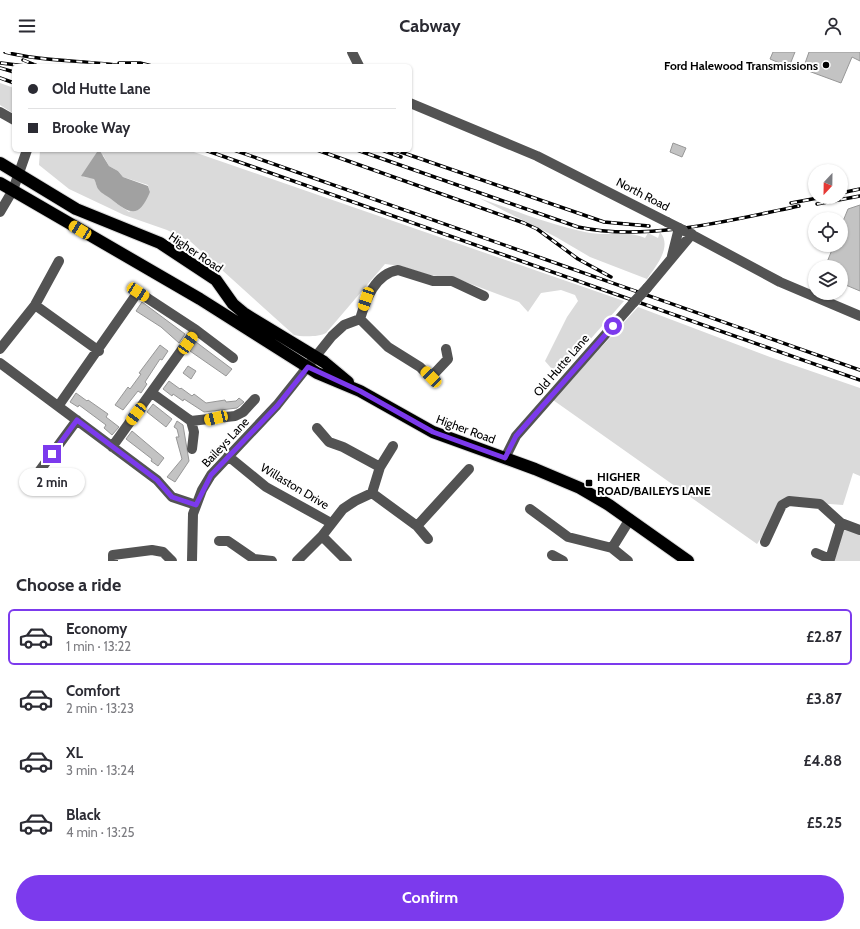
<!DOCTYPE html>
<meta charset="utf-8">
<style>
:root{--surface:#fff;--page:#f2f2f3;--text:#2b2b33;--muted:#7c7c81;--line:#e1e1e2;--accent:#7c3aed}
body{margin:0;font-family:Cabin,sans-serif;background:var(--page);color:var(--text);height:100vh;display:flex;flex-direction:column;font-size:15px;white-space:nowrap}
*{box-sizing:border-box;margin:0}
p{font-size:13px;color:var(--muted)}
.icon{flex:none;width:22px;height:22px;fill:none;stroke:currentColor;stroke-width:2;stroke-linecap:round;stroke-linejoin:round}
.map{position:relative;height:509px;overflow:hidden}
.panel{display:flex;flex-direction:column;background:var(--surface);flex:1}
.panel>*{flex:none}
.top-card{position:absolute;left:12px;top:12px;width:400px;height:88px;border-radius:6px;box-shadow:0 1px 3px #0004;display:grid;align-content:center;height:88px;padding:0 16px;background:var(--surface)}
.needle{width:26px;rotate:202deg}
.fabs{position:absolute;left:808px;top:112px;display:grid;gap:8px}
.fabs a{display:grid;place-items:center;width:40px;height:40px;border-radius:50%;background:var(--surface);box-shadow:0 1px 3px #0004;font-size:20px}
.end{position:absolute;width:18px;height:18px;margin:-9px;border:5px solid #7c3aed;background:#fff;box-shadow:0 0 0 2px #fff}
.from{border-radius:50%}
.bubble{position:absolute;height:28px;border-radius:14px;background:var(--surface);box-shadow:0 1px 3px #0004;font-size:13px;font-weight:700;line-height:28px;text-align:center}
.car{position:absolute;width:12px;height:24px;margin:-12px -6px;border-radius:5px;box-shadow:0 0 3px 1px #0007;background:linear-gradient(#f5c518 24%,#345 0 40%,#f5c518 0 76%,#345 0 86%,#f5c518 0)}
.top-card b{display:flex;align-items:center;gap:14px;height:38px;font-size:15px}
.top-card b+b{border-top:1px solid var(--line)}
.top-card i{width:10px;height:10px;background:var(--text)}
ul{padding:0;list-style:none}
li{display:flex;align-items:center;gap:12px;height:56px;margin:0 8px 6px;padding:0 8px;border:2px solid transparent;border-radius:6px}
li div{flex:1}
li b{display:block;font-size:15px}
li em{font-style:normal;font-weight:700}
li.on{border-color:var(--accent)}
li>.icon{width:36px;height:36px;stroke-width:1.5}
h2{padding:0 16px;font-size:18px;line-height:48px}
.button{display:flex;gap:8px;margin-top:auto;padding:8px 16px}
.button a{flex:1;height:46px;border-radius:24px;background:var(--accent);color:#fff;font-size:16px;font-weight:700;line-height:46px;text-align:center}
header{display:flex;justify-content:space-between;align-items:center;height:52px;padding:0 16px;background:var(--surface);font-size:18px;font-weight:700}
.map>svg:first-child{display:block}
.green{fill:#dadada;fill-rule:evenodd}
.water{fill:#a1a1a1}
.building{fill:#c3c3c3;stroke:#979797}
.lines{fill:none;stroke-linecap:round;stroke-linejoin:round}
.highway-casing{stroke:#dbdbdb;stroke-width:14}
.minor{stroke:#535353;stroke-width:10}
.highway{stroke:#000;stroke-width:12}
.rail-casing{stroke:#000;stroke-width:3.5}
.rail{stroke:#fff;stroke-width:2;stroke-dasharray:6;stroke-linecap:butt}
.minor-bridge{stroke:#535353;stroke-width:10}
.route{stroke:#7c3aed;stroke-width:5}
.poi-dot{fill:#000;stroke:#fff;stroke-width:1.5}
.labels{text-anchor:middle;dominant-baseline:central;stroke-width:4;stroke-linejoin:round;paint-order:stroke}
.poi-label{font-size:12px;font-weight:bold;fill:#000;stroke:#fff;text-anchor:end}
.street-label{font-size:12px;fill:#000;stroke:#fff}
</style>
<header><svg class="icon" aria-label="menu" viewBox="0 0 24 24"><path d="M4 6h16M4 12h16M4 18h16"/></svg>Cabway<svg class="icon" aria-label="person" viewBox="0 0 24 24"><circle cx="12" cy="8" r="4"/><path d="M4 21q1-7 8-7t8 7"/></svg></header>
<div class="map">
<svg width="860" height="509" viewBox="0 0 860 509">
<rect width="100%" height="100%" fill="#fff"/>
<path class="green" d="M0,31L14,36V62L0,53Z
M40,98H188L624,249L558,324L545,309L567,265L578,249L575,243L561,238L541,241L528,260L519,250L455,226L429,223L401,214L385,212L326,281C320,285 301,285 294,283L191,190L167,178L124,163L69,137L39,113ZM103,103L109,114L118,119L123,125L148,133L150,140L129,160L116,151L97,135L94,126L83,125Z
M479,146C513,158 549,172 585,180C605,185 627,178 645,186L648,181L658,186L660,180C673,195 655,215 647,227L590,205L556,185Z
M638,255L770,305L860,336V424L853,421L843,453L789,449L780,458L757,492L553,348Z
M841,471L860,478V509H825Z"/>
<path class="water" d="M100,99L109,114L118,119L123,125L148,134L150,140C139,166 131,163 111,147C108,144 102,142 99,138C96,135 96,130 94,127L81,124L97,100Z"/>
<path class="building" d="M773,0H795L789,15L770,7Z
M809,0H860V9L852,5L841,31L803,17Z
M673,91L686,96L682,105L670,100Z
M860,153V239L841,231V215H825L834,193H841V174L848,157Z
M142,250L185,282L179,291L161,275L136,259Z
M196,290L232,317L226,324L190,299Z
M160,293L168,299L162,308L160,307L145,330L147,332L141,341L138,339L123,358L115,353L128,335L130,337L141,322L139,321Z
M188,314L196,319L191,327L183,321Z
M169,329L180,337L181,336L192,344L194,342L206,351L225,348L226,350L236,349L239,346L244,350L237,356L204,360L184,347L183,349L173,342L172,344L163,337Z
M76,341L87,349L88,348L108,362L106,365L119,375L112,383L104,376L106,373L79,353L78,355L70,350Z
M153,352L172,367L166,375L147,360Z
M177,369L183,373L189,409L175,430L167,425L182,407L176,385H179L177,377L174,375Z
M132,379L164,406L158,414L151,409L152,407L126,387Z"/>
<g class="lines">
<defs>
<path id="highway" d="M0,111L76,157L160,191L216,228L233,252L245,262L324,310L348,330
M0,131L200,247L317,321L360,339L433,380L535,417L580,436L609,453L688,509"/>
</defs>
<use href="#highway" class="highway-casing"/>
<path class="minor" d="M352,0L359,14
M410,51L537,104L667,170
M0,60L14,68
M0,160L13,138L27,98
M683,178L780,230L860,264
M672,204L679,176
M647,236L692,182
M35,253L99,299
M360,267C366,247 375,222 398,218L433,229H452L484,244
M0,297L35,253L59,209
M0,311L157,428L172,445L196,453
M431,325L448,307L446,297
M152,341L191,369L194,380L192,397
M59,353L138,240L196,278L233,306
M191,369L235,364L243,360L255,347
M317,376L329,390L343,395L380,415
M112,395L196,278
M228,404L266,435L331,471
M505,406L516,384L634,250
M35,425L77,368
M372,441L417,474L428,487
M530,457L568,485L612,496L630,467
M417,474L469,417
M322,484L347,509
M219,489H228L254,507L272,509
M765,490L782,453L789,449L820,452L841,471L860,478
M612,496L628,509
M816,501L830,507L841,471
M552,503L563,509
M113,509V503L152,498L163,500L172,509
M192,509L193,462L202,438L211,423L277,353L332,284L344,273L360,267L388,295L420,315L435,330
M297,509L322,484L343,457L355,449L372,441L380,415L393,394"/>
<use href="#highway" class="highway"/>
<defs>
<path id="rail" d="M5,0C44,10 84,8 124,14
M23,8L38,14
M1,11L25,14
M119,11H140L152,14
M0,16L14,20
M0,26L14,31
M205,98L860,328
M234,98L860,318
M317,98L524,171L537,177L578,207L611,225
M357,98L578,175C646,190 732,168 799,154
M382,98L401,105
M395,98L604,170L649,174
M841,141L860,137
M791,151L823,145
M817,152L860,144"/>
</defs>
<use href="#rail" class="rail-casing"/>
<use href="#rail" class="rail"/>
<path class="minor-bridge" d="M667,170L683,178
M634,250L647,236"/>
</g>
<g class="lines">
<path class="route" d="M52,402L77,368L157,428L172,445L196,453L211,423L277,354L308,315L360,339L433,380L505,406L516,384L613,274"/>
</g>
<g class="poi-dot">
<circle cx="826" cy="13" r="4"/>
<rect x="585" y="427" width="8" height="8" rx="2"/>
</g>
<g class="labels">
<g class="poi-label">
<text x="818" y="13">Ford Halewood Transmissions</text>
<text x="597" y="424" text-anchor="start">HIGHER<tspan x="597" dy="14">ROAD/BAILEYS LANE</tspan></text>
</g>
<g class="street-label">
<text transform="translate(643 142) rotate(27)">North Road</text>
<text transform="translate(196 200) rotate(34)">Higher Road</text>
<text transform="translate(561 313) rotate(-49)">Old Hutte Lane</text>
<text transform="translate(466 377) rotate(20)">Higher Road</text>
<text transform="translate(225 390) rotate(-47)">Baileys Lane</text>
<text transform="translate(295 434) rotate(31)">Willaston Drive</text>
</g>
</g>
</svg>
<div class="fabs">
<a><svg class="needle" viewBox="-14 -14 28 28"><path d="M0-13l5 13h-10z" fill="#e53935"/><path d="M0 13l5-13h-10z" fill="#7c7c81"/></svg></a>
<a><svg class="icon" aria-label="locate" viewBox="0 0 24 24"><circle cx="12" cy="12" r="6"/><path d="M12 2v4M12 18v4M2 12h4M18 12h4"/></svg></a>
<a><svg class="icon" aria-label="layers" viewBox="0 0 24 24"><path d="M12 4l9 5-9 5-9-5zM3 14l9 5 9-5"/></svg></a>
</div>
<i class="end from" style="left:613px;top:274px"></i>
<i class="end" style="left:52px;top:402px"></i>
<div class="bubble" style="left:19px;top:416px;width:66px">2 min</div>
<i class="car" style="left:80px;top:178px;rotate:301deg"></i>
<i class="car" style="left:138px;top:240px;rotate:123deg"></i>
<i class="car" style="left:366px;top:247px;rotate:198deg"></i>
<i class="car" style="left:188px;top:291px;rotate:35deg"></i>
<i class="car" style="left:431px;top:325px;rotate:315deg"></i>
<i class="car" style="left:136px;top:362px;rotate:217deg"></i>
<i class="car" style="left:216px;top:366px;rotate:256deg"></i>
<div class="top-card">
<b><i class="from"></i>Old Hutte Lane</b>
<b><i></i>Brooke Way</b>
</div>
</div>
<section class="panel">
<h2>Choose a ride</h2>
<ul>
<li class="on"><svg class="icon" aria-label="car" viewBox="0 0 24 24"><path d="M5 17H2v-5l4-1 3-4h7l3 4 3 1v5h-3M9 17h6M6 11h13"/><circle cx="7" cy="17" r="2"/><circle cx="17" cy="17" r="2"/></svg><div><b>Economy</b><p>1 min · 13:22</p></div><em>£2.87</em></li>
<li><svg class="icon" aria-label="car" viewBox="0 0 24 24"><path d="M5 17H2v-5l4-1 3-4h7l3 4 3 1v5h-3M9 17h6M6 11h13"/><circle cx="7" cy="17" r="2"/><circle cx="17" cy="17" r="2"/></svg><div><b>Comfort</b><p>2 min · 13:23</p></div><em>£3.87</em></li>
<li><svg class="icon" aria-label="car" viewBox="0 0 24 24"><path d="M5 17H2v-5l4-1 3-4h7l3 4 3 1v5h-3M9 17h6M6 11h13"/><circle cx="7" cy="17" r="2"/><circle cx="17" cy="17" r="2"/></svg><div><b>XL</b><p>3 min · 13:24</p></div><em>£4.88</em></li>
<li><svg class="icon" aria-label="car" viewBox="0 0 24 24"><path d="M5 17H2v-5l4-1 3-4h7l3 4 3 1v5h-3M9 17h6M6 11h13"/><circle cx="7" cy="17" r="2"/><circle cx="17" cy="17" r="2"/></svg><div><b>Black</b><p>4 min · 13:25</p></div><em>£5.25</em></li>
</ul>
<div class="button"><a>Confirm</a></div>
</section>
